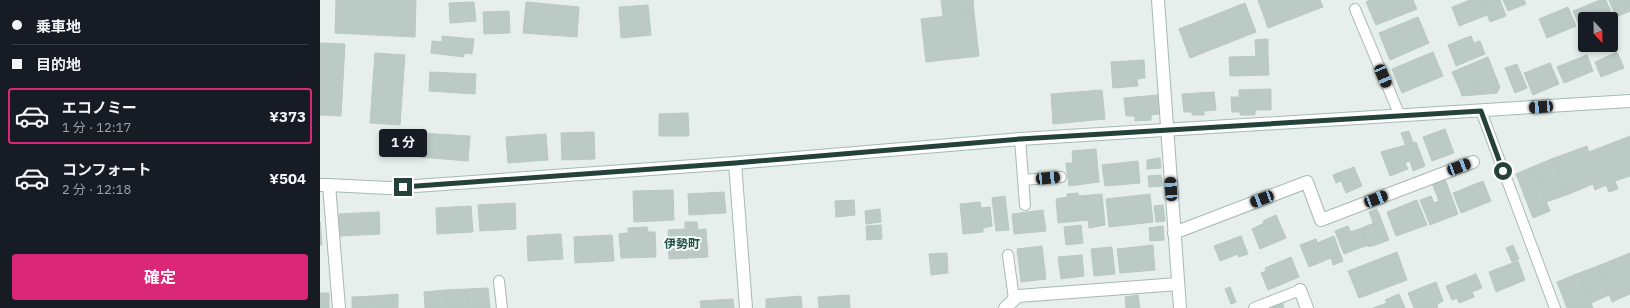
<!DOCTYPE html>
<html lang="ja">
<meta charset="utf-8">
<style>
:root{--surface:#171b24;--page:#242831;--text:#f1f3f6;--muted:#9ea1a6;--line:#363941;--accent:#db2777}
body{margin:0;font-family:"IBM Plex Sans","Noto Sans JP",sans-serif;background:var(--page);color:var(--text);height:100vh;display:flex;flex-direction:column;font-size:15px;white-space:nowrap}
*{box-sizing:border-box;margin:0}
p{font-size:13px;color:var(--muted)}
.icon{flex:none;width:22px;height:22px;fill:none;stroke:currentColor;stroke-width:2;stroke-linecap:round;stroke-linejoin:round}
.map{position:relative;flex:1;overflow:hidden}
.details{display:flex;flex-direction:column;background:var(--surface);width:320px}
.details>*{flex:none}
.hud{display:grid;align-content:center;height:88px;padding:0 12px;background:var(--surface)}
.needle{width:26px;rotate:158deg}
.tools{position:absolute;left:1258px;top:12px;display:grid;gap:8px}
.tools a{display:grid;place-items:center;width:40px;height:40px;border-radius:4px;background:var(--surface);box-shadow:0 2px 6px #0003;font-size:20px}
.end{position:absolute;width:18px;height:18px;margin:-9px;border:5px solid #24423a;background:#fff;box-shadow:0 0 0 2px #fff}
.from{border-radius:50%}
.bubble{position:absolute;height:28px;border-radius:4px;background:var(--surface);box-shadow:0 2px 6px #0003;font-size:13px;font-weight:700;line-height:28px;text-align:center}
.car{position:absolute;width:12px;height:24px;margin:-12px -6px;border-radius:5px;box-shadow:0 0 3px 1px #0007;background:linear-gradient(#222 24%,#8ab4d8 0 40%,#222 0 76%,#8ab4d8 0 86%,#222 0)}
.hud b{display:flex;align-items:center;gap:14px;height:38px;font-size:15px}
.hud b+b{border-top:1px solid var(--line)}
.hud i{width:10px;height:10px;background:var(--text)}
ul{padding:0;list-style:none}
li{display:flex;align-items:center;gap:12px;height:56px;margin:0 8px 6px;padding:0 4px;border:2px solid transparent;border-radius:4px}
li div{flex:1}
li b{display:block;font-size:15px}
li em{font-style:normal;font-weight:700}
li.selected{border-color:var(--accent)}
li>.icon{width:36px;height:36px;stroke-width:1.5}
.primary-button{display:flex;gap:8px;margin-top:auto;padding:8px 12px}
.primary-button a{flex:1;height:46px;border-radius:4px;background:var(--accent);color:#fff;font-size:16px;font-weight:700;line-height:46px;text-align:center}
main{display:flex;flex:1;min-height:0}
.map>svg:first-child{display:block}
.building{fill:#bbcac4;stroke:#b8c9c2}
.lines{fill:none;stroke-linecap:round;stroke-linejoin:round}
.lane-casing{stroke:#a8b8b2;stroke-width:12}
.street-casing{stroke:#a8b8b2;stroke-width:14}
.secondary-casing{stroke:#a4bbb3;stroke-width:14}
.lane{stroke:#fff;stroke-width:10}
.street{stroke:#fff;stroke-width:12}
.secondary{stroke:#fff;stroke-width:12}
.route{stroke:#24423a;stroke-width:5}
.labels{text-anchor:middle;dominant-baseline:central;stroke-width:4;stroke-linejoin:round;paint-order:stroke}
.neighbourhood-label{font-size:12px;font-weight:bold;fill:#1f5548;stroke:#f7fbf9}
</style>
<main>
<section class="details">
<div class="hud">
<b><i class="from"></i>乗車地</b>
<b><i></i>目的地</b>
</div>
<ul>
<li class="selected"><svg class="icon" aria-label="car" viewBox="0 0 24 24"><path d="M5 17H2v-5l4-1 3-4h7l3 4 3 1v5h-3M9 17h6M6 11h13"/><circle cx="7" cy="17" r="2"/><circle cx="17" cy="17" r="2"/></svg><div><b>エコノミー</b><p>1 分 · 12:17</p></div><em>¥373</em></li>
<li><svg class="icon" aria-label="car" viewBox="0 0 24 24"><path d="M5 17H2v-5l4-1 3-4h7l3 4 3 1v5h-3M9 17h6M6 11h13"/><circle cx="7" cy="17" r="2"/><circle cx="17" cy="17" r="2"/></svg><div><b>コンフォート</b><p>2 分 · 12:18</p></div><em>¥504</em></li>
</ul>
<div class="primary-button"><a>確定</a></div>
</section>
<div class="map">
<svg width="1310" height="308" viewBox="0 0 1310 308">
<rect width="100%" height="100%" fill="#e6efeb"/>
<path class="building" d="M16,0H96L95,37L15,33Z
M621,0H653L654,13L623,16Z
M938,0H1000L1003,7L948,28Z
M1050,0H1093L1097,9L1056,25L1046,2Z
M1150,0H1161L1167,15L1139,26L1132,7Z
M1161,0H1180L1186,16L1170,22Z
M1183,0H1204L1206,4L1188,11Z
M1280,0H1286L1292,14L1279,19H1265V25L1260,27L1253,11Z
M1289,0H1310V11L1296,17Z
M154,2L156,21L130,23L129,3Z
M206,2L259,7L257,37L203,33Z
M925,3L936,32L870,58L859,29Z
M328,5L331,35L301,38L299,7Z
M1248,7L1256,26L1227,38L1219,19Z
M189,11L190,33L164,34L163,12Z
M654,13L659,56L606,62L601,19Z
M1098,17L1109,43L1070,60L1059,33Z
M122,36L154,39L152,54L144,53V57L111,53L112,41L122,42Z
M1151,36L1154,43L1160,41L1165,54L1136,66L1128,45Z
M948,39V56L936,57L935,40Z
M0,43L25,44L21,116L0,115Z
M1113,52L1123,76L1082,93L1072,69Z
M1297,52L1304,68L1281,77L1275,62Z
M55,53L85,55L80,125L50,123Z
M1267,55L1273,71L1244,83L1237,67Z
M948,56L949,75L910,76L909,57Z
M1168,57L1175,75L1140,90L1132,72Z
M824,60L825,78L817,79L818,86L793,88L791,62Z
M1230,63L1239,84L1213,95L1204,73Z
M1197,64L1207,88L1195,93L1185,68Z
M110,72L156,74L155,94L109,91Z
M1175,75L1180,87L1177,93L1142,96L1140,90Z
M951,89V110H935V115H920V112H912L911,97H919V90Z
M782,90L785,119L733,124L731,94Z
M894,92L896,110L884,111V115H872V112H864L862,94Z
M838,95L839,114L831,115V120L815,121V116H806L804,98Z
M368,113L369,136H339V114Z
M1125,129L1134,153L1112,161L1103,137Z
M1089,131L1093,143L1086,146L1081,133Z
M274,132L275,159L242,160L241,133Z
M100,133L150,136L148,161L99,157Z
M226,134L228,160L188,163L186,137Z
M1310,136V176L1295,181L1298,189L1289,192L1286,185L1275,190L1273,184L1249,194L1234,158L1267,146L1269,152Z
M1096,142L1105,166L1093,171L1090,161L1085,163L1088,169L1070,176L1061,152Z
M776,149L779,182L749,186L746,163H753L752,151Z
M840,158L841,168L827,169V160Z
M1234,158L1249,194L1226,202L1212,167Z
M818,161L820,183L785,186L782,165Z
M1034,167L1042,186L1026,193L1018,173Z
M1212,167L1230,211L1213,218L1196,174Z
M1018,173L1021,181L1016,183L1013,175Z
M841,175L842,186L829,187L828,176Z
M1125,179L1138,214L1110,225L1100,200L1111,196L1114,203L1119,201L1112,183Z
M1163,181L1171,201L1141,213L1133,193Z
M353,190L354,220L314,222L313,191Z
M404,192L406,213L369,215L368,194Z
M758,193L759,196L782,194L785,225L769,228L768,220L738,223L736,199L747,197V194Z
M830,194L833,222L789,227L786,199Z
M685,196L689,230L676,231L672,198Z
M534,200L535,215L516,217L515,201Z
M1097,200L1107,225L1076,236L1067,212Z
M660,202L661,208L670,207L672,226L663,228V232L643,234L640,204Z
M195,203L196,229L160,231L158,205Z
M843,205L845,221L836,222L834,206Z
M151,206L153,232L117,234L116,208Z
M560,209L561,222L546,224L545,211Z
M1057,209L1069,240L1061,243L1049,212Z
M723,210L726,231L694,234L692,214Z
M59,212L60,234L20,236L19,214Z
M956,215L966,238L940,249L932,229L944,223L943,221Z
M0,222L2,245H0Z
M365,222H377L378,230L386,229L388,257L349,259L348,230L365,229Z
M1054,223L1061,243L1049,247L1042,228Z
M561,225L562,239L547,240L546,226Z
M761,225L763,243L746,245L744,227Z
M843,226L844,240L830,241L829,228Z
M1028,226L1037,249L1024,254L1015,231Z
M327,227L328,232H335L336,257L301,258L299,234L308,233V228Z
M1042,228L1049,245L1037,249L1030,232Z
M241,234L243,259L208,261L207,236Z
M292,235L294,261L255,263L254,237Z
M921,236L928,254L919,257L918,254L900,261L894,246Z
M1014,236L1023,261L1013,265L1011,258L989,267L980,245L996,239L997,243Z
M833,245L835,270L800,273L797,249Z
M1193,245L1199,259L1192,262L1186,248Z
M722,246L726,279L701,282L697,249Z
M792,247L795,274L774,276L771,249Z
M1077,252L1087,280L1039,298L1028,271Z
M627,253L628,273L611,275L609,254Z
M1310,253V294L1292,302L1278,266Z
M762,255L764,276L741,279L738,257Z
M971,257L979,277L948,290L941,273L946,271L945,268Z
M1198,261L1205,280L1176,292L1169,272Z
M1278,266L1289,295L1271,303L1259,273Z
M1259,273L1273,308H1247L1237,282Z
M1156,274L1162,288L1152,292L1154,297L1139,303L1137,298L1132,300L1126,286Z
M1116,282L1123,301L1117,304L1118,307L1115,308H1094L1088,293Z
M910,287L916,302L911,304L905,289Z
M168,288L170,308H148L147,289Z
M147,289L148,308H127L126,290Z
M126,290L127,308H105L104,292Z
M0,293H9V308H0Z
M78,294V308H55L54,296Z
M1079,294L1085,308H1053L1067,303L1065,300Z
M529,295L530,308H499L498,297Z
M818,295L820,308H806L805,297Z
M54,296L55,308H32V297Z
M481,296L482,308H446V299Z
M413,299L414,308H381L380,301Z
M962,301L964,308H945Z"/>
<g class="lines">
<defs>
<path id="lane" d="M1035,9L1080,116
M1161,111L1235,308
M700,139L705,205
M703,180L741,177
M688,255L694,299
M179,281L182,308
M934,308L980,290"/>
<path id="street" d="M838,0L860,308
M415,163L426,308
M0,185H9L19,308
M854,233L987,182L1001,220L1153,162
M980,290L987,308
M685,308L698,296L858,284"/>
<path id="secondary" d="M9,185L68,188L415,163L700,139L1310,101"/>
</defs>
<use href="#lane" class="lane-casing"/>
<use href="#street" class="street-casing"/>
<use href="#secondary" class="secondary-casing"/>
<use href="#lane" class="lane"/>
<use href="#street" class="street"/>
<use href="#secondary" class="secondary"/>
</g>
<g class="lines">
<path class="route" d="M83,187L415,163L700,139L1161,111L1183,171"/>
</g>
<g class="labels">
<g class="neighbourhood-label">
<text x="362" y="243">伊勢町</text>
</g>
</g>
</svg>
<div class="tools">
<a><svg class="needle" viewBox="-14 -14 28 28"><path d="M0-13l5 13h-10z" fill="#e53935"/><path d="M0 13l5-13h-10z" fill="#9ea1a6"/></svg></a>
</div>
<i class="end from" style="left:1183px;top:171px"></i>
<i class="end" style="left:83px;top:187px"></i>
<div class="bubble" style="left:59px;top:129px;width:48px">1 分</div>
<i class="car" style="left:1063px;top:76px;rotate:157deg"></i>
<i class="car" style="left:1221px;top:107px;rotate:266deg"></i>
<i class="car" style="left:1139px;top:167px;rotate:69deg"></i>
<i class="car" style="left:728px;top:178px;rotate:85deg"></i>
<i class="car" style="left:851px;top:189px;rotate:356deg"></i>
<i class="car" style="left:942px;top:199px;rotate:249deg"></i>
<i class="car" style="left:1056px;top:199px;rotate:69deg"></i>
</div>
</main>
